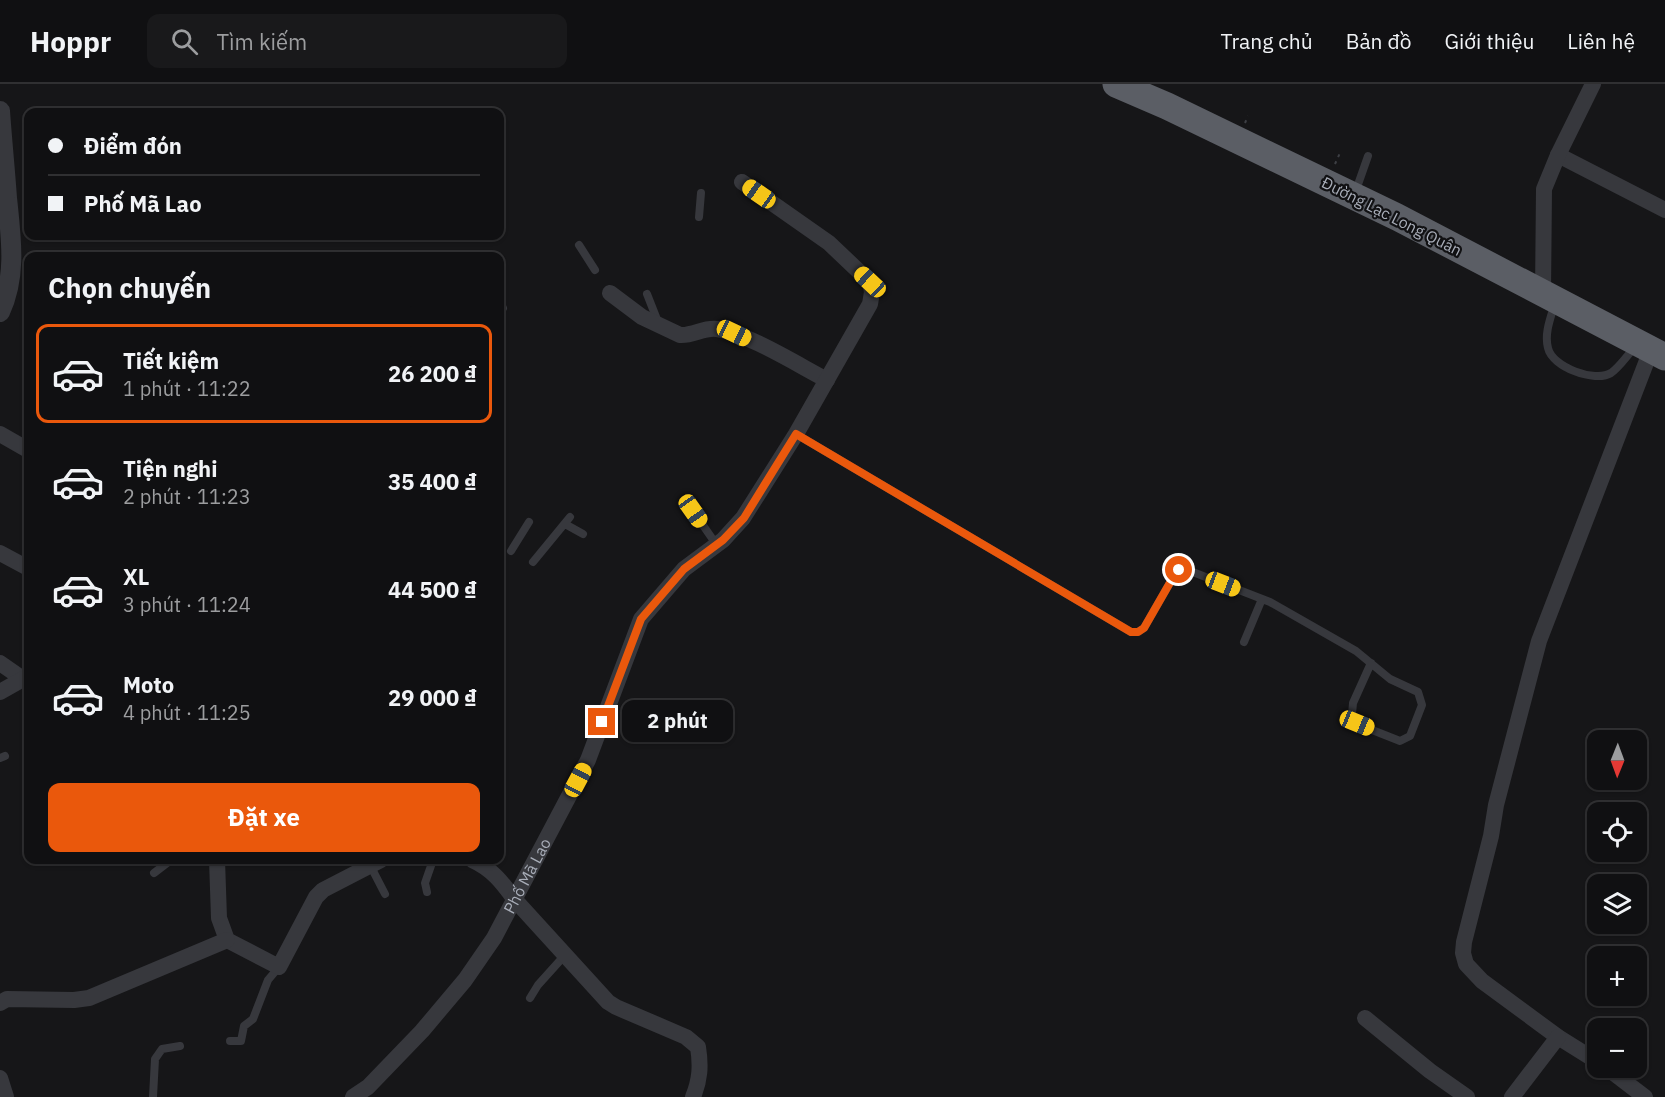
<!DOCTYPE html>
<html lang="vi">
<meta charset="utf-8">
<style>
:root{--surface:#101012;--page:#19191b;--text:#f1f3f6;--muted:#9c9d9f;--line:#303032;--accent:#ea580c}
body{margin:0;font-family:"IBM Plex Sans",sans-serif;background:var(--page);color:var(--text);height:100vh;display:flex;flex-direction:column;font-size:22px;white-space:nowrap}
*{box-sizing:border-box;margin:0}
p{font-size:20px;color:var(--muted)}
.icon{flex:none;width:33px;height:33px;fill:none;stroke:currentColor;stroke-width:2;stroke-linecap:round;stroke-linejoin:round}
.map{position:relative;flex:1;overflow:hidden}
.details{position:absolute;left:24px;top:168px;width:480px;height:612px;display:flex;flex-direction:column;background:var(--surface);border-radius:12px;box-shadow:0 2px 4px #0004,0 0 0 2px var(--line)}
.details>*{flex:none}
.guide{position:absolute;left:24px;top:24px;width:480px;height:132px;border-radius:12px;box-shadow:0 2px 4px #0004,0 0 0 2px var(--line);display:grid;align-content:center;height:132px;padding:0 24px;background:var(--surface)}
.needle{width:39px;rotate:181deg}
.tools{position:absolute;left:1587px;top:646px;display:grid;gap:12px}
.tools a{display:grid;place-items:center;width:60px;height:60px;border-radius:12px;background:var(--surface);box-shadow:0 2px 4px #0004,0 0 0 2px var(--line);font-size:30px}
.end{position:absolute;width:27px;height:27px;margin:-14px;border:8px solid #ea580c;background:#fff;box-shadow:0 0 0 3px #fff}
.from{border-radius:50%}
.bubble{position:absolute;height:42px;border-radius:12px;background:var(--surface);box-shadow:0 2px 4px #0004,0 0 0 2px var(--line);font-size:20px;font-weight:700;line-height:42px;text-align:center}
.car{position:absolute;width:18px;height:36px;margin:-18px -9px;border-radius:8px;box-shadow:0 0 4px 2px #0007;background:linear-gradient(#f5c518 24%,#345 0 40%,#f5c518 0 76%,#345 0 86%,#f5c518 0)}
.guide b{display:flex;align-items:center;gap:21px;height:57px;font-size:22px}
.guide b+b{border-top:2px solid var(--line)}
.guide i{width:15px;height:15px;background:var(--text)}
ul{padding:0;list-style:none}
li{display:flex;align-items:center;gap:18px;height:99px;margin:0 12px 9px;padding:0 12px;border:3px solid transparent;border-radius:12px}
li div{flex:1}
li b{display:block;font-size:22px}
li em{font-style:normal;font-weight:700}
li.active{border-color:var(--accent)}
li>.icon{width:54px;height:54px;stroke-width:1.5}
h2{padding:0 24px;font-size:27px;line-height:72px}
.primary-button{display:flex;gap:12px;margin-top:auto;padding:12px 24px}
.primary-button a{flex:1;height:69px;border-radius:12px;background:var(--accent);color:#fff;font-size:24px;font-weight:700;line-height:69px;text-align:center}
header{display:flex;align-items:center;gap:36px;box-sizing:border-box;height:84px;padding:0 30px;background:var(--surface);border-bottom:2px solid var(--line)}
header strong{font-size:28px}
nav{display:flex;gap:33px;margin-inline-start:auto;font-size:21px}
.search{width:420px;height:54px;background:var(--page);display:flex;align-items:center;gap:15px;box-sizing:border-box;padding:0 21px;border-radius:12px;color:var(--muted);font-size:22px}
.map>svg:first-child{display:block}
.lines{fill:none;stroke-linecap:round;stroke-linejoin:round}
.path{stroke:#3d3f44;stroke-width:2;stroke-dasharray:3 4.5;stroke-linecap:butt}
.service{stroke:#37383d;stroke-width:8}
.minor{stroke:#37383d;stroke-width:16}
.tertiary{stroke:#37383d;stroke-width:20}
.trunk{stroke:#5b5e65;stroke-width:27}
.route{stroke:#ea580c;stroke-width:8}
.labels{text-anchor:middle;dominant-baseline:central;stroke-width:4.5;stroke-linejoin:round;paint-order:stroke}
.street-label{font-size:16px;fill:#a8adb8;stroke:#111113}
</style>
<header>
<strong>Hoppr</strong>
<div class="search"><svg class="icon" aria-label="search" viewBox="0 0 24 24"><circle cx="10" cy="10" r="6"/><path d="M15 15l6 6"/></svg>Tìm kiếm</div>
<nav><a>Trang chủ</a><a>Bản đồ</a><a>Giới thiệu</a><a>Liên hệ</a></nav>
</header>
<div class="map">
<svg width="1665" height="1013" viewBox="0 0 1665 1013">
<rect width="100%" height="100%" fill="#161618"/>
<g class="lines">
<path class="path" d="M1245,39L1248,32
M1335,80L1340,69"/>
<path class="service" d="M1355,109L1368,72
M699,133L701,109
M579,161L595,186
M647,210L658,238
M500,218L503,224
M1555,219C1551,233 1544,249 1548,264C1552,283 1595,299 1611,289C1620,283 1628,270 1636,262
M796,350L1131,548H1138L1144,544L1175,490L1179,486L1185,485L1270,518L1356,567L1390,595L1418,608L1422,621L1410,652L1400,657L1357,640L1352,630L1353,619L1371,579
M693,427L716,460
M565,440L583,450
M511,467L529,438
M533,478L570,433
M1244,558L1262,515
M0,674L5,672
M370,781L385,810
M154,789L171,776
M427,808L425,799L433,776
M530,914L538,901L565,871
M230,957H241L244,942L253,935L268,896L279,883
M153,1013L155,975L162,965L180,962"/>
<g class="minor">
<path d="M1558,71L1665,126"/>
<path d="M610,209L642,233L680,251C693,252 704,243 717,245C747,249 798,281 827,296"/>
<path d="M1543,209L1544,105L1558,71L1593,0"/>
<path d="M0,350L28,366"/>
<path d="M0,469L28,484"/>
<path d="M0,579L23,595"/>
<path d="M0,608L23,595L28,594"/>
<path d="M217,776L219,834L227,856L279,883L316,813L323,806L381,776"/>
<path d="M472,776C492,785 502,798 515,816L608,918L616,923L686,953L698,963C701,982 700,996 693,1013"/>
<path d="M0,919L7,915L74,916L89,914L227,856"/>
<path d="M1365,934L1430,987L1467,1013"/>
<path d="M1598,978L1558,953L1482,897L1466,880L1463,869L1464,858L1491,752L1496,721L1539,557L1651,266"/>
<path d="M1607,984L1645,1013"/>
<path d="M0,994L6,1013"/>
<path id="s1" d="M353,1013L368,1003L422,947L465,896L494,854L588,676L641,535L684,485L723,456L743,434L796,350L870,220L872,208L870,198L829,159L742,98"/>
<path d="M1512,1013L1558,953"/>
</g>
<path class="tertiary" d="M0,27C2,56 5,85 7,114C11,153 17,192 0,228"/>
<path class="trunk" d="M1116,0L1167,22L1397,133L1665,273"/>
</g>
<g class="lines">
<path class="route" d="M602,638L641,535L684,485L723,456L744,434L796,350L1131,548H1138L1144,544L1175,490L1179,486"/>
</g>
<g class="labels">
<g class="street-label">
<text transform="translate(1392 132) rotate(27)">Đường Lạc Long Quân</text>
<text stroke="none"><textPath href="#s1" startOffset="284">Phố Mã Lao</textPath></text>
</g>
</g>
</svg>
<div class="tools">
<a><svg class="needle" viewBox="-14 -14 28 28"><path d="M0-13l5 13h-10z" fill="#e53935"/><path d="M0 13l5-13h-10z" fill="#9c9d9f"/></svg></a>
<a><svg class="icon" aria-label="locate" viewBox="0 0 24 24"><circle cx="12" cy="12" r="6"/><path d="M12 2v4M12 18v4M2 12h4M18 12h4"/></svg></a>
<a><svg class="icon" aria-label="layers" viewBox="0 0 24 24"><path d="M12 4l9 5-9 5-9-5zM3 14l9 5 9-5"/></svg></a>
<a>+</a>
<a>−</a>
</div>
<i class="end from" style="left:1179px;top:486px"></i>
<i class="end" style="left:602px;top:638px"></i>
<div class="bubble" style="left:622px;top:616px;width:111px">2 phút</div>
<i class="car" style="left:759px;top:110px;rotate:305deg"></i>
<i class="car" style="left:870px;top:198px;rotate:313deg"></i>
<i class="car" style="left:734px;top:249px;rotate:115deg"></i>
<i class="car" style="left:693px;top:427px;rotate:145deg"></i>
<i class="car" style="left:1223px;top:500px;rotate:111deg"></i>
<i class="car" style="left:1357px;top:639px;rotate:112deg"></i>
<i class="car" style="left:578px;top:696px;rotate:28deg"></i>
<div class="guide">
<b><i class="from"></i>Điểm đón</b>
<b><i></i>Phố Mã Lao</b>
</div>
<section class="details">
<h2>Chọn chuyến</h2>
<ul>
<li class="active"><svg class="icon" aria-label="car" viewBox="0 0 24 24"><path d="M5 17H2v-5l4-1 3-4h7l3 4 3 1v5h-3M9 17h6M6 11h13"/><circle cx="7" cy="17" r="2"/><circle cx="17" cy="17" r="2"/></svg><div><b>Tiết kiệm</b><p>1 phút · 11:22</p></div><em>26 200 ₫</em></li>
<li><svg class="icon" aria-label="car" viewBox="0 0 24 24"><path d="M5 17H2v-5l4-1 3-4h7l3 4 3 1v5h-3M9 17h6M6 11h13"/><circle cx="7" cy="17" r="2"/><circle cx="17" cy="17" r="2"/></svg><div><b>Tiện nghi</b><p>2 phút · 11:23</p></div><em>35 400 ₫</em></li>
<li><svg class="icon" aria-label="car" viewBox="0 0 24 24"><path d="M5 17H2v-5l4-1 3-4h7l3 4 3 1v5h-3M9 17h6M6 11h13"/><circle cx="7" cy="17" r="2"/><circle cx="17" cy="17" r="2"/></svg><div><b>XL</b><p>3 phút · 11:24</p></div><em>44 500 ₫</em></li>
<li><svg class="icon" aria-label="car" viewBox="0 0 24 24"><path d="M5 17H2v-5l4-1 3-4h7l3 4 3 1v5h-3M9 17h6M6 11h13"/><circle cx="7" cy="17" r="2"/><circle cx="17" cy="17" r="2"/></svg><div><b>Moto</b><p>4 phút · 11:25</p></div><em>29 000 ₫</em></li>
</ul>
<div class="primary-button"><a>Đặt xe</a></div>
</section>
</div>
